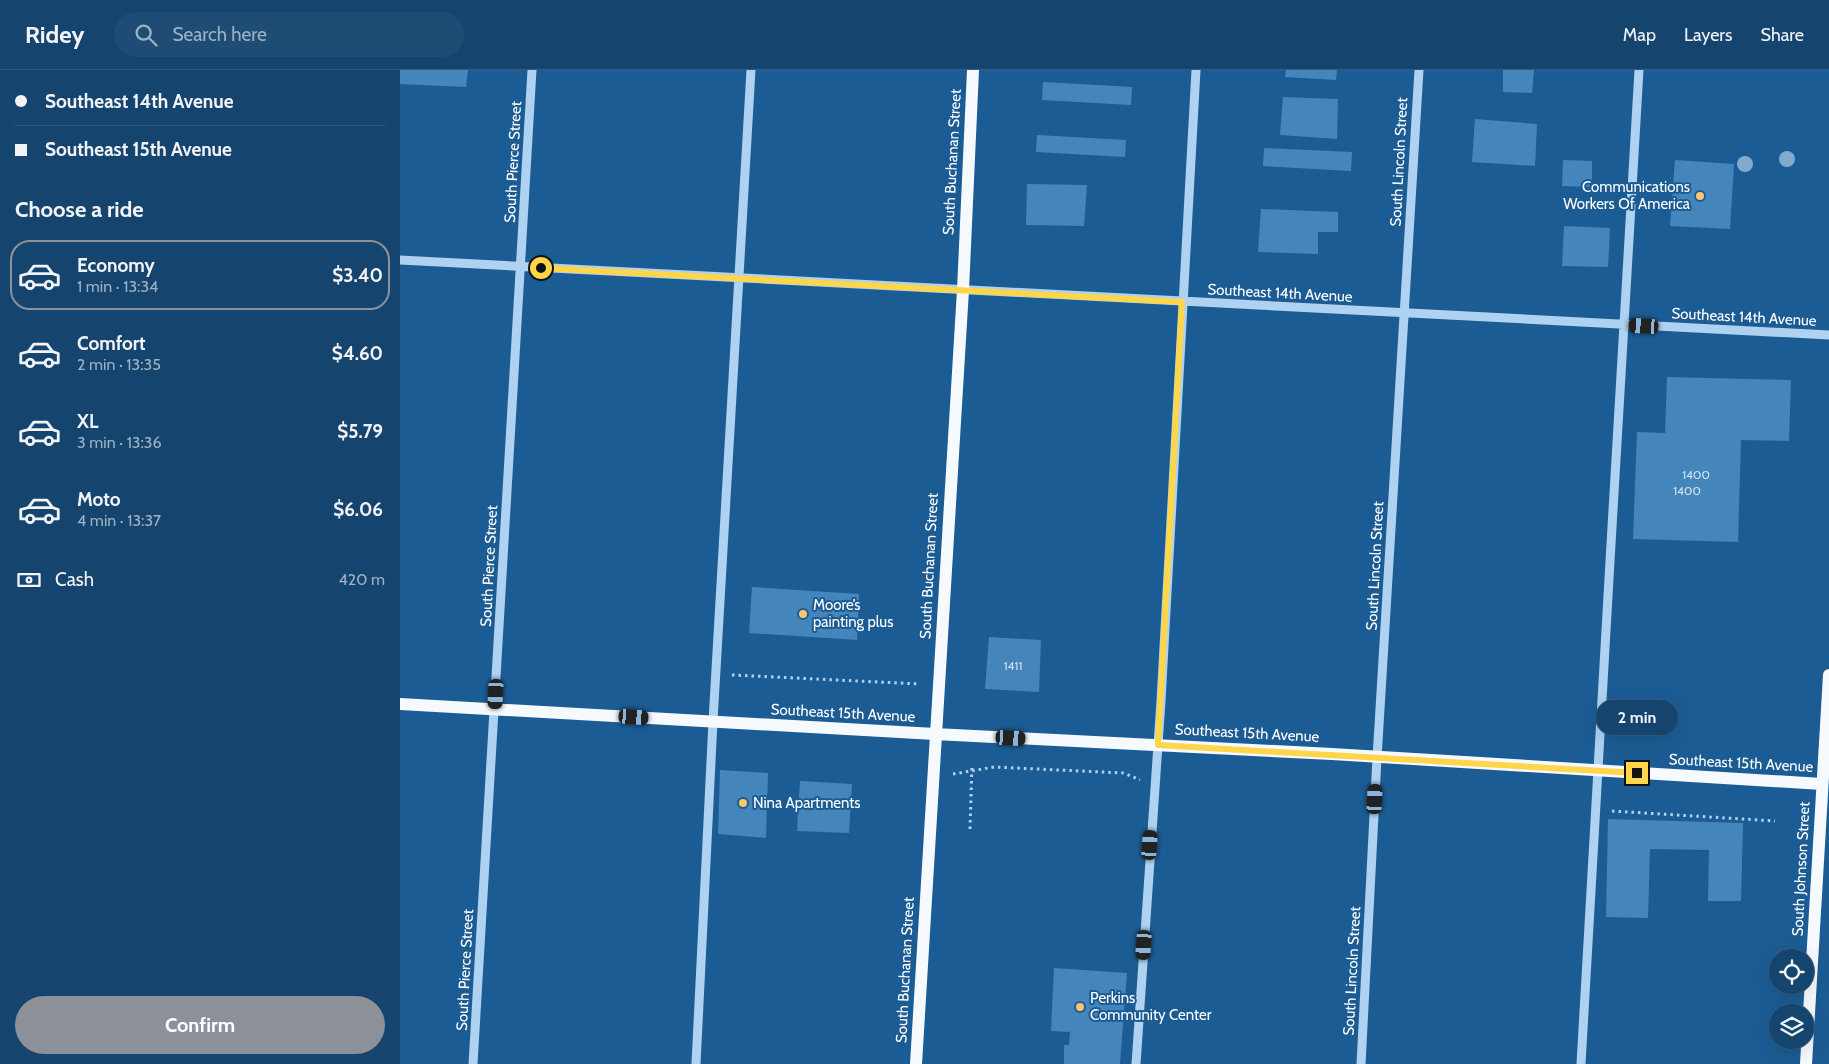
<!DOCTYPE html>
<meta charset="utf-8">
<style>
:root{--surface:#15456f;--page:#1e4c74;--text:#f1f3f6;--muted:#9db1c3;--line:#345d82;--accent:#8c9099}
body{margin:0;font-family:Cabin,sans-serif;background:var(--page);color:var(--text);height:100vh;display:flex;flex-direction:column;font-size:19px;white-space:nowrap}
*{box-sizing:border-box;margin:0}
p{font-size:16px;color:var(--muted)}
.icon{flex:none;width:28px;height:28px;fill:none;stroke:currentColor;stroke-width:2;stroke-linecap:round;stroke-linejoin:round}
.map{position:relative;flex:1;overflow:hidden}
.drawer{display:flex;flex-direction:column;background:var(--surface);width:400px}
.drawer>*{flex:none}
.guide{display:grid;align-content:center;height:110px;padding:0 15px;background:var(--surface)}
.tools{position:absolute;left:1369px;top:879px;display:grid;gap:10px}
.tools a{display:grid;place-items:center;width:45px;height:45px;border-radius:50%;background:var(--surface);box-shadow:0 5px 20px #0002,0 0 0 1px var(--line);font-size:25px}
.end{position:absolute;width:22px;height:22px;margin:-11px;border:6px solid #ffd54a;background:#111;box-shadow:0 0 0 2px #111}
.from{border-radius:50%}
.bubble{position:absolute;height:35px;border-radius:18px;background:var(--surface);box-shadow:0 5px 20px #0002,0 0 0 1px var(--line);font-size:16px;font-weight:700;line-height:35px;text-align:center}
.car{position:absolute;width:15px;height:30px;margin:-15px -8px;border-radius:6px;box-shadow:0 0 4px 1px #0007;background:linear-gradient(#222 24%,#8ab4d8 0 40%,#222 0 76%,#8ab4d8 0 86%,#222 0)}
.guide b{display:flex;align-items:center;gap:18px;height:48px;font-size:19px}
.guide b+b{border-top:1px solid var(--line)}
.guide i{width:12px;height:12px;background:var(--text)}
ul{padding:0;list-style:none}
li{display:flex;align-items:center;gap:15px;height:70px;margin:0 10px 8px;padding:0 5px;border:2px solid transparent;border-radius:20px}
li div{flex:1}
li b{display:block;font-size:19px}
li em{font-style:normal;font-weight:700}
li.selected{border-color:var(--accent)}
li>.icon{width:45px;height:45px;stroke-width:1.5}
h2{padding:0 15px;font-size:22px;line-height:60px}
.pay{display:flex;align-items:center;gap:12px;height:55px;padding:0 15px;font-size:19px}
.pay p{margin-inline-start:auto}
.button{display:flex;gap:10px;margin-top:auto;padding:10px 15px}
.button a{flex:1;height:58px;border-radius:30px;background:var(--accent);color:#fff;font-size:20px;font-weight:700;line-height:58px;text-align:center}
header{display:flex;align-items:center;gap:30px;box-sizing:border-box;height:70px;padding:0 25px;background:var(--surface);border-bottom:1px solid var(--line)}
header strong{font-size:24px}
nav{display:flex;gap:28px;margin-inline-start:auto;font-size:18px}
.search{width:350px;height:45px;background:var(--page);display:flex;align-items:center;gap:12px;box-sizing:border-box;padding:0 18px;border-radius:28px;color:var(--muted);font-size:19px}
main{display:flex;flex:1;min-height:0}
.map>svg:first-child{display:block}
.building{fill:#4486bb}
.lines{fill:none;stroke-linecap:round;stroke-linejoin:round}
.path{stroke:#aed2ef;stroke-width:3;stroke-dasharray:2.5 4;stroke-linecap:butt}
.minor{stroke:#aed2ef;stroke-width:9}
.major{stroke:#f6faff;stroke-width:12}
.tree{fill:#81aacd}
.route{stroke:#ffd54a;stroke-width:6}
.poi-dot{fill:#ffc66c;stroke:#1c5c94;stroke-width:2}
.labels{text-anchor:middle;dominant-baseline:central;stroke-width:4;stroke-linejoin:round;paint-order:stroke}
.number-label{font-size:12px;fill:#d0e1ee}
.street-label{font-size:15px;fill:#fff;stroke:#1c5c94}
.poi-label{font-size:15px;fill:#fff;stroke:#1c5c94;text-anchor:start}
</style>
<header>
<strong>Ridey</strong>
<div class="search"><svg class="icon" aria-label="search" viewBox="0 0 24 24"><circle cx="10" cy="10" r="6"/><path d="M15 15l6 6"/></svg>Search here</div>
<nav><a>Map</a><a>Layers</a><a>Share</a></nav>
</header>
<main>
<section class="drawer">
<div class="guide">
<b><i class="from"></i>Southeast 14th Avenue</b>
<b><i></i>Southeast 15th Avenue</b>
</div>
<h2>Choose a ride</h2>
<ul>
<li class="selected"><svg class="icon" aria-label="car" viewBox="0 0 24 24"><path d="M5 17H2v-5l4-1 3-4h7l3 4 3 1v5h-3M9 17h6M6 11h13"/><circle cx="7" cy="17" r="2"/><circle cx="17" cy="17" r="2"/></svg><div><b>Economy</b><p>1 min · 13:34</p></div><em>$3.40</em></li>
<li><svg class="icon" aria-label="car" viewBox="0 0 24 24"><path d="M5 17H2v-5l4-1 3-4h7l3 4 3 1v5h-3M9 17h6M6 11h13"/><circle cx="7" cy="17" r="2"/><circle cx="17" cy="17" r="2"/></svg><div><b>Comfort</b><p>2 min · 13:35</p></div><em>$4.60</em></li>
<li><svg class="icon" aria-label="car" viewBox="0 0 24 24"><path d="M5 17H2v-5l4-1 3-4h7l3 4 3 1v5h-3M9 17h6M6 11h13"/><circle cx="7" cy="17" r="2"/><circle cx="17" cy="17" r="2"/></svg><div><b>XL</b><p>3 min · 13:36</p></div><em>$5.79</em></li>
<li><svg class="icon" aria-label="car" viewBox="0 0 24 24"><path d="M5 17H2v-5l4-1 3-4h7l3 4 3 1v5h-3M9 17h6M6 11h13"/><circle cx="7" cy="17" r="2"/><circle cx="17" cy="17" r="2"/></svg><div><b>Moto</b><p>4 min · 13:37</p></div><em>$6.06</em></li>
</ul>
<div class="pay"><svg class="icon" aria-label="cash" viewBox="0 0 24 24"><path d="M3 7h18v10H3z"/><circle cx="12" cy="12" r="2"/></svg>Cash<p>420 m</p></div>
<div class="button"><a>Confirm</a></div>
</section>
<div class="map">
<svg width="1429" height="994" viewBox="0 0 1429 994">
<rect width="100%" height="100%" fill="#1c5c94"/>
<path class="building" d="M0,0H68L66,17L0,14Z
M886,0H937L936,10L885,7Z
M1103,0H1134L1132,23L1103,22Z
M643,12L732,17L731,35L642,30Z
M883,27L938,29L937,69L880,65Z
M1075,49L1137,54L1135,96L1072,92Z
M637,65L726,70L725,87L636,82Z
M864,78L952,82L951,101L863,96Z
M1163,90L1192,91V117L1162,116Z
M1275,90L1334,94L1330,159L1270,156Z
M627,114L687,115L684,156L626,155Z
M861,139L938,142V162H918V184L858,182Z
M1164,156L1210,158L1208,197L1162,196Z
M1267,307L1391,310L1389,371L1341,370L1338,472L1233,469L1237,362L1265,363Z
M352,517L459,524L457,570L349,563Z
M589,567L641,570L639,622L585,619Z
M320,700L368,703L366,768L318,764Z
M400,711L452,714L449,763L397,761Z
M1208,749L1343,753L1341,831H1308L1309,780L1250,779L1248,848L1206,847Z
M654,898L727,903L720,994H664V975H669L670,962L651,961Z"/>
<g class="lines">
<path class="path" d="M332,605L520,614
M553,704L594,697L724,703L740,710
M1212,741L1375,751
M570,759L572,694"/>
<path class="minor" d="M0,190L1429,265
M73,994L132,0
M296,994L313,651L351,0
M736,994L761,631L796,0
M961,994L977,688L1019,0
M1181,994C1198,663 1221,331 1239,0"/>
<path class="major" d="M0,634L535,664L932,684L1422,714
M516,994L563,220L573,0
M1406,994L1429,605"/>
</g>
<g class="tree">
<circle cx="1387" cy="89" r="8"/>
<circle cx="1345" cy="94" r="8"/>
</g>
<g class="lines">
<path class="route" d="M141,198L782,232L758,675L1237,703"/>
</g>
<g class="poi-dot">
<circle cx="1300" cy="126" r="5"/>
<circle cx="403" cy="544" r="5"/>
<circle cx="343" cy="733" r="5"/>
<circle cx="680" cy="937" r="5"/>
</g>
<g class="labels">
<g class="number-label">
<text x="1296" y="404">1400</text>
<text x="1287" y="420">1400</text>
<text x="613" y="595">1411</text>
</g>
<g class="street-label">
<text transform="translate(113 92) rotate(-87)">South Pierce Street</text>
<text transform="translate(552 92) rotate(-87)">South Buchanan Street</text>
<text transform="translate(999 92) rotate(-87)">South Lincoln Street</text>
<text transform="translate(880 223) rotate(3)">Southeast 14th Avenue</text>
<text transform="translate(1344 247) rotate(3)">Southeast 14th Avenue</text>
<text transform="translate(89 496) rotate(-87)">South Pierce Street</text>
<text transform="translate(529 496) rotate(-87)">South Buchanan Street</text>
<text transform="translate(975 496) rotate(-87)">South Lincoln Street</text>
<text transform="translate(443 643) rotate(3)">Southeast 15th Avenue</text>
<text transform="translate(847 663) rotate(3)">Southeast 15th Avenue</text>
<text transform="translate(1341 693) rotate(3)">Southeast 15th Avenue</text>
<text transform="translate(1401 799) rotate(-87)">South Johnson Street</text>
<text transform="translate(65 900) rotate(-87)">South Pierce Street</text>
<text transform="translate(505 900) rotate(-87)">South Buchanan Street</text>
<text transform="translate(952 901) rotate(-87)">South Lincoln Street</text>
</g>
<g class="poi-label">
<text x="1290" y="117" text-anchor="end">Communications<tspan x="1290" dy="17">Workers Of America</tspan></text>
<text x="413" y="535">Moore’s<tspan x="413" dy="17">painting plus</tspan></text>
<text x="353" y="733">Nina Apartments</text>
<text x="690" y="928">Perkins<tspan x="690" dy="17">Community Center</tspan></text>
</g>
</g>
</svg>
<div class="tools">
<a><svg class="icon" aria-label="locate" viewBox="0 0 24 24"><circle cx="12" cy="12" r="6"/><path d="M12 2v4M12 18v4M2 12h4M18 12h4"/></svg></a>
<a><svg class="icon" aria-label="layers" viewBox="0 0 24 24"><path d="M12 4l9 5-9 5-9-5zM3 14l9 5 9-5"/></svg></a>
</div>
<i class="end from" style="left:141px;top:198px"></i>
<i class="end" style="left:1237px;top:703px"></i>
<div class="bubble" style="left:1196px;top:630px;width:82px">2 min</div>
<i class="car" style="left:1244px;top:256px;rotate:273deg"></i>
<i class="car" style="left:96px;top:624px;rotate:183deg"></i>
<i class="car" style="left:234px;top:647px;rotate:94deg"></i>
<i class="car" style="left:611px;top:668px;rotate:93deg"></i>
<i class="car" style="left:975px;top:729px;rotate:3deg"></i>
<i class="car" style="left:750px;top:775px;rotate:4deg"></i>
<i class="car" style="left:744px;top:875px;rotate:184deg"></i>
</div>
</main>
